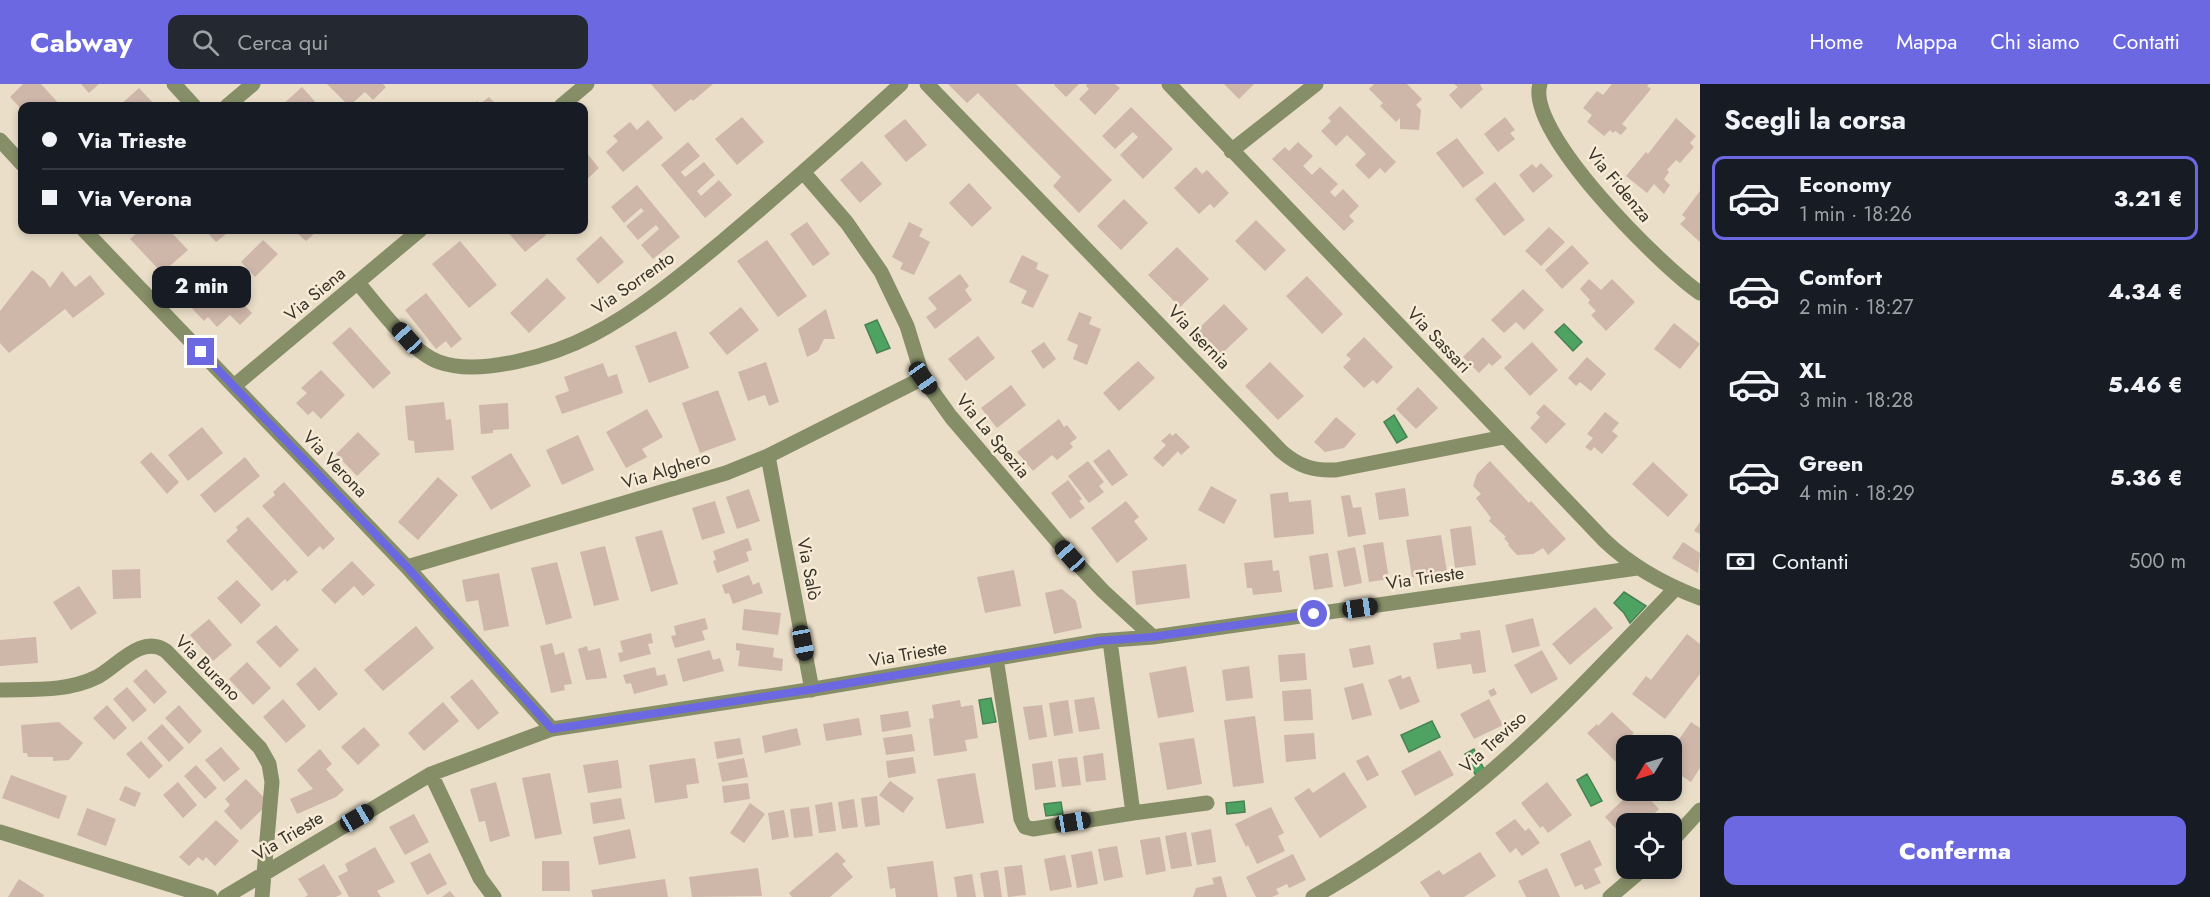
<!DOCTYPE html>
<html lang="it">
<meta charset="utf-8">
<style>
:root{--surface:#171b24;--page:#242831;--text:#f1f3f6;--muted:#9ea1a6;--line:#363941;--accent:#6b68e2}
body{margin:0;font-family:Jost,sans-serif;background:var(--page);color:var(--text);height:100vh;display:flex;flex-direction:column;font-size:22px;white-space:nowrap}
*{box-sizing:border-box;margin:0}
p{font-size:20px;color:var(--muted)}
.icon{flex:none;width:33px;height:33px;fill:none;stroke:currentColor;stroke-width:2;stroke-linecap:round;stroke-linejoin:round}
.map{position:relative;flex:1;overflow:hidden}
.panel{display:flex;flex-direction:column;background:var(--surface);width:510px}
.panel>*{flex:none}
.hud{position:absolute;left:18px;top:18px;width:570px;height:132px;border-radius:12px;box-shadow:0 3px 9px #0003;display:grid;align-content:center;height:132px;padding:0 24px;background:var(--surface)}
.needle{width:39px;rotate:232deg}
.buttons{position:absolute;left:1616px;top:651px;display:grid;gap:12px}
.buttons a{display:grid;place-items:center;width:66px;height:66px;border-radius:12px;background:var(--surface);box-shadow:0 3px 9px #0003;font-size:30px}
.end{position:absolute;width:27px;height:27px;margin:-14px;border:8px solid #6b68e2;background:#fff;box-shadow:0 0 0 3px #fff}
.from{border-radius:50%}
.bubble{position:absolute;height:42px;border-radius:12px;background:var(--surface);box-shadow:0 3px 9px #0003;font-size:20px;font-weight:800;line-height:42px;text-align:center}
.car{position:absolute;width:18px;height:36px;margin:-18px -9px;border-radius:8px;box-shadow:0 0 4px 2px #0007;background:linear-gradient(#222 24%,#8ab4d8 0 40%,#222 0 76%,#8ab4d8 0 86%,#222 0)}
.hud b{display:flex;align-items:center;gap:21px;height:57px;font-size:22px}
.hud b+b{border-top:2px solid var(--line)}
.hud i{width:15px;height:15px;background:var(--text)}
ul{padding:0;list-style:none}
li{display:flex;align-items:center;gap:18px;height:84px;margin:0 12px 9px;padding:0 12px;border:3px solid transparent;border-radius:12px}
li div{flex:1}
li b{display:block;font-size:22px}
li em{font-style:normal;font-weight:800}
li.active{border-color:var(--accent)}
li>.icon{width:54px;height:54px;stroke-width:1.5}
h2{padding:0 24px;font-size:27px;line-height:72px}
.pay{display:flex;align-items:center;gap:15px;height:66px;padding:0 24px;font-size:22px}
.pay p{margin-inline-start:auto}
.button{display:flex;gap:12px;margin-top:auto;padding:12px 24px}
.button a{flex:1;height:69px;border-radius:12px;background:var(--accent);color:#fff;font-size:24px;font-weight:800;line-height:69px;text-align:center}
header{display:flex;align-items:center;gap:36px;box-sizing:border-box;height:84px;padding:0 30px;background:var(--accent);color:#fff}
header strong{font-size:28px}
nav{display:flex;gap:33px;margin-inline-start:auto;font-size:21px}
.search{width:420px;height:54px;background:var(--page);display:flex;align-items:center;gap:15px;box-sizing:border-box;padding:0 21px;border-radius:12px;color:var(--muted);font-size:22px}
main{display:flex;flex:1;min-height:0}
.map>svg:first-child{display:block}
.water{fill:#4ea363;stroke:#488252;stroke-width:1.5}
.building{fill:#ceb6a9}
.lines{fill:none;stroke-linecap:round;stroke-linejoin:round}
.minor{stroke:#868e67;stroke-width:15}
.route{stroke:#6b68e2;stroke-width:8}
.labels{text-anchor:middle;dominant-baseline:central;stroke-width:5;stroke-linejoin:round;paint-order:stroke}
.street-label{font-size:18px;fill:#39352c;stroke:#f7ebd5}
</style>
<header>
<strong>Cabway</strong>
<div class="search"><svg class="icon" aria-label="search" viewBox="0 0 24 24"><circle cx="10" cy="10" r="6"/><path d="M15 15l6 6"/></svg>Cerca qui</div>
<nav><a>Home</a><a>Mappa</a><a>Chi siamo</a><a>Contatti</a></nav>
</header>
<main>
<div class="map">
<svg width="1700" height="813" viewBox="0 0 1700 813">
<rect width="100%" height="100%" fill="#eadec8"/>
<path class="water" d="M877,236L890,264L877,269L865,241Z
M1564,240L1582,258L1573,267L1555,248Z
M1394,331L1407,353L1397,359L1384,338Z
M1624,508L1646,522L1630,539L1624,529L1614,519Z
M991,614L996,638L983,640L979,616Z
M1432,637L1440,653L1409,668L1401,651Z
M1474,665L1486,689L1477,694L1465,670Z
M1587,690L1602,717L1591,722L1577,696Z
M1244,717L1245,728L1227,730L1226,719Z
M1061,718L1063,730L1046,732L1044,720Z"/>
<path class="building" d="M23,0H41L60,21L58,22H22V26L10,13Z
M81,0H99L89,9Z
M327,0H383L386,3L373,16L365,8L349,22Z
M651,0H713L693,17L691,15L675,28Z
M948,0H1016L1112,96L1079,129L1053,102L1061,93L978,9L967,19Z
M1055,0H1079L1066,13L1054,1Z
M1087,0H1115L1120,4L1095,31L1079,15L1089,5L1086,2Z
M1224,0H1254L1239,15Z
M1374,0H1407L1422,15L1416,21L1421,26L1419,46L1400,45V34L1396,38L1380,22L1383,19L1369,5Z
M1454,0H1481L1480,1L1483,5L1461,25L1449,11L1458,3Z
M1612,0H1649L1647,2L1651,5L1622,40L1627,44L1621,51L1615,47L1613,49L1610,46L1604,52L1587,38L1592,31L1583,24L1597,7L1603,11Z
M302,3L319,22H281Z
M139,4L156,22H119Z
M489,13L498,22H470L477,17L480,20Z
M1340,22L1396,78L1385,89L1380,84L1369,95L1355,81L1366,70L1347,51L1336,62L1321,47L1331,37L1328,34Z
M1131,23L1173,65L1143,95L1120,71L1138,53L1133,48L1115,65L1102,52Z
M742,33L764,58L737,81L715,55Z
M1505,33L1515,46L1510,49L1515,55L1498,68L1484,50Z
M1676,34L1696,52L1690,59L1694,63L1680,79L1676,76L1667,86L1669,88L1664,95L1670,101L1664,110L1654,100L1647,109L1626,92L1646,68L1648,70Z
M905,35L927,61L906,78L884,52Z
M648,36L663,54L623,88L606,68L618,57L613,52L630,38L637,46Z
M1457,54L1484,89L1463,104L1436,69Z
M688,58L700,72L681,88L685,93L704,78L715,91L697,107L701,112L719,96L732,111L705,134L661,81Z
M1298,58L1313,72L1303,82L1312,91L1320,83L1338,100L1330,108L1335,113L1343,105L1359,122L1349,132L1354,137L1344,147L1272,75L1285,63L1289,67Z
M585,67L599,84L584,98V69Z
M862,77L882,100L860,119L840,96Z
M1541,79L1553,92L1533,109L1519,91L1532,80L1536,84Z
M1196,83L1202,90L1207,86L1229,109L1214,124L1210,120L1199,130L1174,104Z
M1495,98L1525,136L1504,152L1475,115Z
M969,99L992,124L972,143L949,119Z
M637,101L680,153L653,175L641,161L659,145L656,141L638,156L626,142L644,127L641,124L624,139L611,123Z
M1700,107V158L1680,140L1686,134L1682,131Z
M1124,115L1148,139L1121,166L1097,142Z
M1256,136L1286,166L1265,187L1235,157Z
M807,138L830,170L813,182L790,150Z
M909,138L923,145L919,152L930,158L914,191L900,185L903,179L892,173Z
M1549,143L1565,158L1541,182L1525,167Z
M140,146H169L188,166L162,189L130,155Z
M205,146H231L216,158Z
M294,146H318L306,157Z
M506,146H542L546,151L525,168Z
M601,152L624,178L598,200L576,175Z
M263,156L278,170L255,193L241,178Z
M767,156L807,212L778,233L737,177Z
M460,157L497,201L469,224L432,180Z
M1572,161L1589,179L1562,205L1545,186Z
M1177,163L1209,195L1180,223L1148,191Z
M1022,171L1038,179L1036,185L1049,191L1033,224L1021,219L1027,207L1009,198Z
M32,186L45,196L50,204L62,187L75,203L90,191L105,210L73,234L65,225L9,269L0,259V227Z
M960,190L969,202L965,206L972,216L935,245L926,233L937,225L928,214Z
M208,191L213,196L217,193L252,229L240,241L230,231L217,243L208,233L204,237L189,221L203,207L197,201Z
M1307,192L1343,230L1322,250L1286,212Z
M547,194L566,214L529,249L510,229Z
M1589,195L1601,206L1612,195L1635,218L1606,247L1591,231L1596,227L1588,219L1590,216L1580,205Z
M1523,205L1544,226L1524,246L1516,238L1504,249L1491,236Z
M426,209L462,255L451,264L446,257L436,265L405,226Z
M1224,220L1248,245L1214,277L1190,253Z
M741,223L759,246L727,271L709,249Z
M826,225L835,255H824L818,267L807,273L798,245Z
M1079,228L1092,233L1089,240L1101,245L1087,281L1073,275L1078,261L1067,256Z
M1674,239L1700,260L1680,285L1654,265Z
M350,243L391,289L373,305L332,259Z
M676,247L689,284L649,299L635,262Z
M978,252L995,274L966,297L948,275Z
M1364,253L1393,283L1377,300L1373,296L1364,304L1343,283L1351,275L1346,271Z
M1483,253L1502,273L1492,282L1489,279L1479,289L1463,273Z
M1044,258L1056,275L1043,285L1031,267Z
M1532,258L1558,286L1530,312L1504,284Z
M1587,273L1606,290L1591,307L1580,298L1576,302L1568,294Z
M1138,277L1155,294L1119,327L1103,309Z
M766,278L779,318L769,322L765,311L748,317L738,288Z
M1270,278L1304,312L1278,336L1245,302Z
M603,279L608,293L617,290L623,309L562,330L555,312L569,307L564,293Z
M321,286L345,311L321,335L313,327L308,331L296,319L307,309L301,304Z
M1011,301L1026,321L997,344L981,324Z
M1418,303L1438,324L1416,345L1396,325Z
M718,306L736,356L700,369L682,319Z
M444,318L446,336L451,335L454,366L415,369L414,357L408,356L405,322Z
M508,319L509,345L493,346V349L481,350L479,321Z
M1544,320L1566,340L1546,360L1530,344L1540,333L1536,329Z
M647,325L663,353L642,365L647,373L626,384L606,348Z
M1605,328L1619,339L1612,347L1618,352L1602,370L1594,363L1591,367L1585,363L1593,354L1587,350Z
M1336,333L1356,350L1344,364L1325,368L1314,358Z
M1059,335L1064,343L1067,341L1077,354L1070,359L1073,363L1057,376L1052,371L1033,387L1017,368Z
M202,343L223,369L188,397L168,371Z
M358,348L380,370L357,392L336,370Z
M1170,349L1172,352L1176,349L1190,363L1181,371L1178,367L1163,383L1153,374L1166,361L1161,357Z
M578,351L594,386L562,401L546,366Z
M1109,365L1128,391L1112,402L1093,377Z
M151,368L179,398L167,410L140,378Z
M511,369L531,402L491,426L471,393Z
M245,373L260,392L215,429L200,411Z
M1088,377L1104,398L1099,402L1104,408L1089,419L1068,392Z
M1490,377L1529,419L1531,417L1566,455L1548,471L1543,464L1533,470L1517,471L1508,461L1509,460L1504,454L1506,453L1489,437L1491,434L1476,414L1481,410L1473,402L1477,390Z
M1653,378L1688,411L1668,433L1632,400Z
M438,393L458,411L418,456L398,438Z
M1068,396L1082,415L1079,417L1085,424L1070,435L1051,409Z
M284,398L335,455L323,466L320,462L308,473L262,422L275,411L273,408Z
M1211,402L1237,416L1224,440L1198,426Z
M1405,404L1409,432L1379,436L1375,409Z
M749,405L760,437L737,445L726,413Z
M1288,408L1289,418L1311,416L1314,450L1274,454L1270,410Z
M1350,411L1353,424L1361,423L1366,450L1348,453L1341,412Z
M715,417L725,449L702,456L692,424Z
M1126,417L1139,433L1134,437L1148,455L1117,479L1091,444Z
M248,433L298,488L287,498L285,495L272,507L226,457L238,446L236,443Z
M1700,438V450L1694,447Z
M1471,442L1476,481L1455,484L1450,445Z
M662,446L678,500L651,508L635,453Z
M1441,451L1447,488L1412,493L1406,456Z
M748,454L752,466L746,468L749,477L717,489L713,477L716,476L713,467Z
M1383,458L1389,495L1369,498L1363,461Z
M1683,458L1700,469L1698,489L1672,474Z
M605,462L619,516L594,522L580,468Z
M1355,463L1362,499L1344,503L1337,467Z
M1328,469L1333,503L1314,506L1309,472Z
M1272,476L1273,487L1279,486L1282,508L1253,511L1252,504H1247L1244,479Z
M352,477L375,501L363,512L354,502L335,520L321,506Z
M557,478L572,534L546,541L531,484Z
M1186,480L1190,514L1136,521L1132,487Z
M140,485L141,514L113,515L112,486Z
M1014,486L1021,522L985,529L977,493Z
M499,489L509,542L484,547L478,516L466,518L462,496Z
M749,491L753,501L759,498L763,509L733,520L729,509L725,510L722,501Z
M237,496L261,521L241,540L217,514Z
M79,502L97,529L71,546L53,518Z
M1062,505L1076,517L1082,544L1054,550L1045,509Z
M1595,523L1613,544L1570,581L1552,560Z
M744,525L781,529L778,551L742,546Z
M705,534L708,545L702,547L705,556L675,564L671,552L676,551L674,542Z
M1533,534L1540,562L1512,569L1505,541Z
M209,535L232,561L213,577L190,551Z
M276,541L299,566L280,584L256,558Z
M416,542L434,564L383,607L364,586Z
M1480,546L1486,588L1473,590L1471,580L1437,585L1433,559L1461,555L1460,549Z
M651,549L653,559L648,560L651,570L620,578L618,569L623,568L620,557Z
M1687,550L1700,560V590L1665,635L1632,610L1646,592L1651,596Z
M36,553L38,579L0,582V556Z
M552,559L555,571L564,568L572,600L564,601L565,606L551,609L540,562Z
M736,559L774,564L773,573L783,575L782,587L738,582L740,567L736,566Z
M1370,561L1374,580L1353,584L1349,565Z
M587,562L588,567L600,564L607,594L586,596L578,565Z
M710,566L713,576L720,574L724,587L683,598L677,575Z
M1542,566L1558,595L1531,610L1514,581Z
M1305,569L1307,596L1280,598L1278,571Z
M247,578L271,604L253,621L229,595Z
M1186,582L1194,628L1158,634L1149,589Z
M1249,582L1253,614L1226,617L1222,586Z
M315,583L338,610L319,627L296,600Z
M655,583L657,592L665,590L668,601L634,610L631,599L626,600L623,591Z
M146,585L167,608L154,620L133,597Z
M1401,591L1402,595L1410,592L1420,618L1400,626L1388,596Z
M472,595L499,629L478,646L450,613Z
M1363,599L1372,631L1352,636L1344,604Z
M127,603L147,626L133,638L113,615Z
M1494,604L1497,610L1491,613L1488,607Z
M1311,605L1313,636L1284,637L1282,607Z
M1094,613L1100,645L1079,648L1074,616Z
M283,615L306,642L286,659L263,633Z
M1489,615L1503,641L1474,655L1460,630Z
M960,616L961,623L973,621L978,654L965,656L967,667L934,672L929,635L934,634L932,621Z
M1068,616L1073,649L1054,652L1049,619Z
M443,618L459,637L424,667L408,649Z
M107,621L127,644L114,656L93,634Z
M179,621L202,647L189,660L165,634Z
M1042,621L1047,653L1029,656L1023,623Z
M908,627L911,643L882,648L880,631Z
M1612,628L1634,649L1626,657L1631,662H1626V672L1618,680L1587,649L1597,640L1598,642Z
M1255,632L1264,699L1233,703L1224,636Z
M859,634L862,651L826,657L823,640Z
M59,638L83,659L69,676L53,677V673H28L27,669H23L21,641Z
M1691,638L1700,644V684L1691,698L1671,685V667Z
M162,640L184,664L169,678L147,654Z
M364,643L380,661L358,681L341,663Z
M797,644L801,661L765,669L762,652Z
M1314,649L1316,675L1286,678L1284,651Z
M912,650L915,667L886,671L883,654Z
M740,654L743,670L717,675L714,658Z
M1194,654L1202,700L1167,706L1159,659Z
M141,657L163,682L149,695L126,670Z
M221,663L240,685L224,698L205,676Z
M320,665L332,680L326,685L344,706L336,713L297,730L290,715L313,705L297,686Z
M1440,666L1454,691L1415,712L1401,687Z
M1103,669L1106,696L1086,698L1083,672Z
M1368,671L1379,691L1367,697L1356,677Z
M913,673L916,689L888,694L886,677Z
M1077,673L1081,701L1062,703L1058,675Z
M695,674L699,699L686,701L688,714L655,719L649,681Z
M744,674L748,693L722,698L718,679Z
M618,676L622,704L588,709L583,681Z
M1052,677L1056,703L1035,706L1032,680Z
M196,681L217,704L205,715L184,692Z
M1344,688L1367,723L1320,754L1294,714L1309,704L1313,709Z
M550,689L562,750L535,755L522,694Z
M975,689L984,739L946,745L937,695Z
M11,691L67,712L59,735L2,714Z
M246,695L269,719L241,746L224,727L230,721L225,715Z
M890,697L914,714L903,729L879,711Z
M178,698L197,721L183,734L163,711Z
M496,698L510,752L490,758L485,737L479,738L470,705Z
M1547,698L1572,731L1548,749L1543,742L1540,744L1521,719Z
M748,699L750,715L724,719L722,702Z
M125,702L141,709L135,723L119,716Z
M1633,706H1641L1659,725L1644,740H1626V744L1620,749L1605,733Z
M877,712L880,741L865,743L861,714Z
M621,714L625,735L593,740L590,719Z
M854,715L858,743L842,745L838,718Z
M832,718L836,747L819,749L815,721Z
M750,719L765,730L744,759L730,749Z
M809,723L813,752L794,754L790,725Z
M1271,723L1284,749L1278,752L1285,767L1257,780L1248,761L1246,763L1235,740Z
M87,724L116,735L106,762L77,751Z
M784,726L789,753L772,756L768,729Z
M414,730L429,758L405,771L389,743Z
M1515,735L1525,747L1529,744L1540,759L1522,772L1516,764L1510,769L1495,749Z
M216,736L239,757L215,782L206,773L203,777L198,773L189,782L179,773Z
M630,745L636,774L599,781L593,753Z
M1211,745L1216,778L1197,781L1191,749Z
M1186,748L1192,782L1171,785L1165,752Z
M1160,753L1166,787L1146,791L1140,756Z
M1590,756L1602,781L1594,785L1601,799L1585,806L1582,800L1575,803L1560,770Z
M1117,762L1123,793L1104,797L1098,765Z
M375,763L395,798L377,807L381,813H349L338,792L348,787L345,780Z
M1092,767L1098,800L1077,804L1071,771Z
M837,768L846,777L842,780L853,793L830,813H792L789,809Z
M1480,768L1496,792L1464,813H1430L1420,798L1439,786L1443,791Z
M430,769L447,800L427,811L410,779Z
M1293,770L1306,796L1289,804L1287,800L1276,805L1279,810L1272,813H1256L1246,793Z
M1065,771L1072,803L1050,807L1044,775Z
M542,777H569L570,807H542Z
M933,777L938,813H896L895,804L890,805L887,783Z
M324,780L342,810L336,813H305L308,811L298,795Z
M1022,781L1026,811L1008,813L1004,783Z
M758,784L762,812L692,813L689,793Z
M1547,784L1560,813H1526L1518,797Z
M998,786L1002,813H984L980,789Z
M972,790L976,813H957L954,793Z
M1221,792L1227,813H1193L1196,804L1214,800L1212,794Z
M19,795L44,811L43,813H8Z
M665,795L668,813H593L591,806Z
M450,807L455,813H442Z"/>
<g class="lines">
<path class="minor" d="M174,0L194,22
M927,0L1281,367C1298,382 1313,387 1336,386L1504,353
M1169,0L1604,456C1632,483 1663,500 1700,514
M1540,0C1525,48 1661,182 1700,209
M227,22L253,0
M561,22L587,0
M0,56L22,80
M1231,67L1316,0
M804,89L847,139L881,188L907,242L923,294L951,333L1070,472L1103,507L1153,553
M84,146L407,483L552,645
M358,199C378,222 411,268 439,278C480,293 554,271 592,251C640,226 683,190 724,156C785,105 843,53 901,0
M234,302L420,146
M768,372L812,606
M407,483L726,389L768,372L923,294
M996,574L1021,735L1025,743L1033,745L1133,729L1110,557
M0,606C32,605 67,608 97,593C118,582 141,550 166,567L260,664L269,680L272,698L262,813
M431,690L480,794L494,813
M1133,729L1207,719
M0,748L210,813
M1671,758L1700,726
M225,813L431,690L552,645L808,606L1099,557L1153,553L1637,484
M1313,813C1380,775 1444,729 1502,678C1563,624 1619,563 1676,504
M1610,813L1644,784"/>
</g>
<g class="lines">
<path class="route" d="M201,268L407,483L552,645L808,606L1099,557L1152,553L1314,530"/>
</g>
<g class="labels">
<g class="street-label">
<text transform="translate(1619 101) rotate(50)">Via Fidenza</text>
<text transform="translate(633 199) rotate(-35)">Via Sorrento</text>
<text transform="translate(315 210) rotate(-40)">Via Siena</text>
<text transform="translate(1199 253) rotate(46)">Via Isernia</text>
<text transform="translate(1439 256) rotate(46)">Via Sassari</text>
<text transform="translate(993 352) rotate(50)">Via La Spezia</text>
<text transform="translate(335 380) rotate(46)">Via Verona</text>
<text transform="translate(666 386) rotate(-17)">Via Alghero</text>
<text transform="translate(809 485) rotate(79)">Via Salò</text>
<text transform="translate(1425 494) rotate(-8)">Via Trieste</text>
<text transform="translate(908 570) rotate(-10)">Via Trieste</text>
<text transform="translate(208 584) rotate(45)">Via Burano</text>
<text transform="translate(1493 658) rotate(-42)">Via Treviso</text>
<text transform="translate(288 752) rotate(-31)">Via Trieste</text>
</g>
</g>
</svg>
<div class="buttons">
<a><svg class="needle" viewBox="-14 -14 28 28"><path d="M0-13l5 13h-10z" fill="#e53935"/><path d="M0 13l5-13h-10z" fill="#9ea1a6"/></svg></a>
<a><svg class="icon" aria-label="locate" viewBox="0 0 24 24"><circle cx="12" cy="12" r="6"/><path d="M12 2v4M12 18v4M2 12h4M18 12h4"/></svg></a>
</div>
<i class="end from" style="left:1314px;top:530px"></i>
<i class="end" style="left:201px;top:268px"></i>
<div class="bubble" style="left:152px;top:182px;width:99px">2 min</div>
<i class="car" style="left:407px;top:254px;rotate:318deg"></i>
<i class="car" style="left:923px;top:294px;rotate:145deg"></i>
<i class="car" style="left:1070px;top:472px;rotate:318deg"></i>
<i class="car" style="left:1360px;top:524px;rotate:82deg"></i>
<i class="car" style="left:803px;top:559px;rotate:169deg"></i>
<i class="car" style="left:357px;top:734px;rotate:60deg"></i>
<i class="car" style="left:1073px;top:738px;rotate:81deg"></i>
<div class="hud">
<b><i class="from"></i>Via Trieste</b>
<b><i></i>Via Verona</b>
</div>
</div>
<section class="panel">
<h2>Scegli la corsa</h2>
<ul>
<li class="active"><svg class="icon" aria-label="car" viewBox="0 0 24 24"><path d="M5 17H2v-5l4-1 3-4h7l3 4 3 1v5h-3M9 17h6M6 11h13"/><circle cx="7" cy="17" r="2"/><circle cx="17" cy="17" r="2"/></svg><div><b>Economy</b><p>1 min · 18:26</p></div><em>3.21 €</em></li>
<li><svg class="icon" aria-label="car" viewBox="0 0 24 24"><path d="M5 17H2v-5l4-1 3-4h7l3 4 3 1v5h-3M9 17h6M6 11h13"/><circle cx="7" cy="17" r="2"/><circle cx="17" cy="17" r="2"/></svg><div><b>Comfort</b><p>2 min · 18:27</p></div><em>4.34 €</em></li>
<li><svg class="icon" aria-label="car" viewBox="0 0 24 24"><path d="M5 17H2v-5l4-1 3-4h7l3 4 3 1v5h-3M9 17h6M6 11h13"/><circle cx="7" cy="17" r="2"/><circle cx="17" cy="17" r="2"/></svg><div><b>XL</b><p>3 min · 18:28</p></div><em>5.46 €</em></li>
<li><svg class="icon" aria-label="car" viewBox="0 0 24 24"><path d="M5 17H2v-5l4-1 3-4h7l3 4 3 1v5h-3M9 17h6M6 11h13"/><circle cx="7" cy="17" r="2"/><circle cx="17" cy="17" r="2"/></svg><div><b>Green</b><p>4 min · 18:29</p></div><em>5.36 €</em></li>
</ul>
<div class="pay"><svg class="icon" aria-label="cash" viewBox="0 0 24 24"><path d="M3 7h18v10H3z"/><circle cx="12" cy="12" r="2"/></svg>Contanti<p>500 m</p></div>
<div class="button"><a>Conferma</a></div>
</section>
</main>
